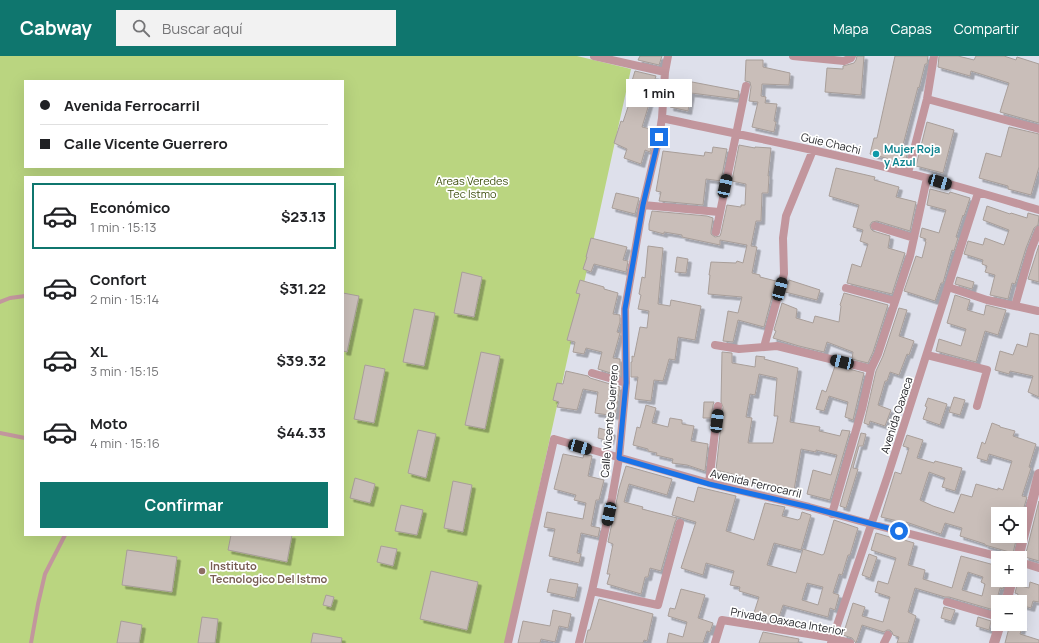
<!DOCTYPE html>
<html lang="es">
<meta charset="utf-8">
<style>
:root{--surface:#fff;--page:#f2f2f2;--text:#202124;--muted:#757577;--line:#e0e0e0;--accent:#0f766e}
body{margin:0;font-family:Manrope,sans-serif;background:var(--page);color:var(--text);height:100vh;display:flex;flex-direction:column;font-size:15px;white-space:nowrap}
*{box-sizing:border-box;margin:0}
p{font-size:13px;color:var(--muted)}
.icon{flex:none;width:22px;height:22px;fill:none;stroke:currentColor;stroke-width:2;stroke-linecap:round;stroke-linejoin:round}
.map{position:relative;flex:1;overflow:hidden}
.drawer{position:absolute;left:24px;top:120px;width:320px;height:360px;display:flex;flex-direction:column;background:var(--surface);border-radius:0px;box-shadow:0 4px 16px #0002}
.drawer>*{flex:none}
.banner{position:absolute;left:24px;top:24px;width:320px;height:88px;border-radius:0px;box-shadow:0 4px 16px #0002;display:grid;align-content:center;height:88px;padding:0 16px;background:var(--surface)}
.controls{position:absolute;left:991px;top:451px;display:grid;gap:8px}
.controls a{display:grid;place-items:center;width:36px;height:36px;border-radius:0px;background:var(--surface);box-shadow:0 4px 16px #0002;font-size:20px}
.end{position:absolute;width:18px;height:18px;margin:-9px;border:5px solid #1a73e8;background:#fff;box-shadow:0 0 0 2px #fff}
.from{border-radius:50%}
.bubble{position:absolute;height:28px;border-radius:0px;background:var(--surface);box-shadow:0 4px 16px #0002;font-size:13px;font-weight:700;line-height:28px;text-align:center}
.car{position:absolute;width:12px;height:24px;margin:-12px -6px;border-radius:5px;box-shadow:0 0 3px 1px #0007;background:linear-gradient(#222 24%,#8ab4d8 0 40%,#222 0 76%,#8ab4d8 0 86%,#222 0)}
.banner b{display:flex;align-items:center;gap:14px;height:38px;font-size:15px}
.banner b+b{border-top:1px solid var(--line)}
.banner i{width:10px;height:10px;background:var(--text)}
ul{padding:7px 0 0;list-style:none}
li{display:flex;align-items:center;gap:12px;height:66px;margin:0 8px 6px;padding:0 8px;border:2px solid transparent;border-radius:0px}
li div{flex:1}
li b{display:block;font-size:15px}
li em{font-style:normal;font-weight:700}
li.on{border-color:var(--accent)}
li>.icon{width:36px;height:36px;stroke-width:1.5}
.button{display:flex;gap:8px;margin-top:auto;padding:8px 16px}
.button a{flex:1;height:46px;border-radius:0px;background:var(--accent);color:#fff;font-size:16px;font-weight:700;line-height:46px;text-align:center}
header{display:flex;align-items:center;gap:24px;box-sizing:border-box;height:56px;padding:0 20px;background:var(--accent);color:#fff}
header strong{font-size:19px}
nav{display:flex;gap:22px;margin-inline-start:auto;font-size:14px}
.search{width:280px;height:36px;background:var(--page);display:flex;align-items:center;gap:10px;box-sizing:border-box;padding:0 14px;border-radius:0px;color:var(--muted);font-size:15px}
.map>svg:first-child{display:block}
.green{fill:#bad580;fill-rule:evenodd}
.building{fill:#c9beb9;stroke:#a89e99;fill-rule:evenodd;filter:url(#shadow)}
.lines{fill:none;stroke-linecap:round;stroke-linejoin:round}
.service{stroke:#c2969d;stroke-width:4}
.minor{stroke:#c2969d;stroke-width:8}
.tertiary{stroke:#c2969d;stroke-width:10}
.route{stroke:#1a73e8;stroke-width:5}
.culture-dot{fill:#0f9aa8;stroke:#fff;stroke-width:1.5}
.education-dot{fill:#8d6e63;stroke:#fff;stroke-width:1.5}
.labels{text-anchor:middle;dominant-baseline:central;stroke-width:3.5;stroke-linejoin:round;paint-order:stroke}
.street-label{font-size:11px;fill:#1f2024;stroke:#fff}
.culture-label{font-size:11px;font-weight:bold;fill:#0d838f;stroke:#fff;text-anchor:start}
.park-label{font-size:11px;fill:#3e4f0e;stroke:#fff}
.education-label{font-size:11px;font-weight:bold;fill:#785e54;stroke:#fff;text-anchor:start}
</style>
<header>
<strong>Cabway</strong>
<div class="search"><svg class="icon" aria-label="search" viewBox="0 0 24 24"><circle cx="10" cy="10" r="6"/><path d="M15 15l6 6"/></svg>Buscar aquí</div>
<nav><a>Mapa</a><a>Capas</a><a>Compartir</a></nav>
</header>
<div class="map">
<svg width="1039" height="587" viewBox="0 0 1039 587">
<defs>
<filter id="shadow"><feDropShadow dx="3.5" dy="3.5" stdDeviation="0" flood-color="#0004"/></filter>
</defs>
<rect width="100%" height="100%" fill="#dee0eb"/>
<path class="green" d="M0,0H577L631,13L505,587H0ZM25,25H343V111H25ZM25,121H343V479H25Z"/>
<path class="building" d="M640,0H662L659,9L638,4Z
M857,0H864L861,39L825,36L827,12L843,13V10L854,7L856,4Z
M895,0H928L927,8H925L919,32L918,31L903,89L909,91L905,107L870,98L874,82H877Z
M939,0H958L974,4L976,0H1004L1016,4L1017,1L1039,8V67L1000,56L1009,27L971,15L970,20L938,11Z
M746,4H763V11L790,17L789,29L762,28L761,40L766,41L765,47L777,48L774,65L776,66L774,76L752,71L758,46L749,45L751,31L750,26L745,25Z
M635,15L656,20L651,35H653L642,71L655,74L654,80L650,96L645,94L641,108L624,102L627,93L614,87L621,65L623,66L635,30L631,28Z
M687,25L739,35L738,43L691,37L688,55L670,51L675,26L686,28Z
M927,66L954,74L943,117L916,110Z
M1009,71L1039,78V111L1031,139L1008,133V130L979,122L986,97L1001,101Z
M739,89L755,92V91L771,92L768,120H769L768,137H762L761,165H756L751,190L757,191L752,217L760,219V221L776,225L764,271L738,264L733,286L723,285L728,255L738,257L742,241L708,238L710,219H709L711,206L736,207L737,205L743,207L747,189L720,184V189L682,181V179L664,176V178L649,174V168L652,155L707,160L713,162L711,175V178L715,181L720,180L721,177L727,149L741,151V149H745L746,128L732,125Z
M713,91L727,93L721,125L706,123L703,149L659,145L661,136L656,135L663,95L704,100L705,96L712,97Z
M836,112L875,121L874,124L899,131L896,141L916,146L910,175L877,165L872,166L870,169L871,173L873,175L890,180L888,192L905,197L892,238L847,227L852,208L861,211L868,188L860,185L863,174L853,171L859,149L829,140Z
M930,133L949,138L950,136L970,142L964,160L963,159L956,181L958,182L954,195L952,194L943,227H941L935,245L904,235L916,200L922,202L926,186H925L926,183L920,181L922,172L939,177L946,154L927,149Z
M616,137L639,142L635,158L612,152Z
M987,150L1010,158L1011,157L1027,162L1028,157L1039,160L1038,169L1034,172L1026,192L1015,228L1012,227L1008,243L990,239L995,219L985,216L987,210L982,208L983,204L964,198L968,185L983,189L985,182L1004,189L1009,174L983,164Z
M591,182L627,191L623,204L628,205L626,216L594,208L591,216L583,213L587,201H586Z
M1039,189V226L1028,223Z
M648,190L663,192L658,248L670,250L671,244L701,250L695,284L678,281L675,304L669,303L663,325L654,324L651,345L635,343L638,321H631V306H632V300L634,301L640,271L647,272L649,255L638,253L641,239L639,238L642,221L645,222Z
M677,201L688,203L686,217L675,216Z
M462,216L482,221L474,261L454,257Z
M957,221L974,226L972,233L955,228Z
M580,224L604,231V233L618,237L613,258L620,259V266L617,276L620,277L613,302L620,303V320L598,313L602,296L586,292L584,298L573,296L575,286L567,284L580,238L576,237Z
M789,224L820,234L817,244L785,236L787,228H788Z
M343,237L359,240L347,296L343,295Z
M844,237L888,249L873,296L868,307L852,303L853,296L827,286L824,296L799,290L773,282L776,275L774,274L782,247L797,253L796,262L813,267L815,260L839,266L841,250L840,249Z
M955,239L970,244L967,254L984,259L986,249L1006,254L998,279L985,275L976,306L936,295L939,283L961,290L966,273L947,267Z
M899,252L907,254L899,280L914,285L909,299L907,298L899,319L890,316L887,325H885L878,349L891,354L885,370L870,365L869,369L864,367L876,315L883,300Z
M414,253L435,257L424,310L403,306Z
M1030,277L1039,279V341L1028,336L1033,320L1010,315L1009,318L995,314L1000,295L1013,299L1017,288L1027,291Z
M481,296L500,300L485,373L465,369Z
M722,296L732,297V307L755,311L756,300L765,301L764,303L798,312L790,366L820,371L819,375L840,380L842,374L850,375L830,444L807,438L813,414L831,419L837,399L816,394V396L801,393L794,434L760,425V427L735,423L736,419L716,414L723,351L721,346ZM759,318L777,322L774,360H778L773,387H748L752,362L746,361L750,338L755,339Z
M365,309L385,313L374,367L354,363Z
M835,310L849,314V313L864,317L853,364L845,361L848,346L829,340L824,355L816,353L822,334L826,336Z
M566,315L588,320L590,322L620,331L615,360L595,357L598,336L583,333L577,354L557,351L559,346L553,344L557,327L563,328Z
M954,341L965,344L960,359L949,356Z
M928,342L947,348L940,369L923,363L927,351L925,350Z
M704,346H714L713,349L711,362H703Z
M646,349L656,352L652,367L668,371L670,362L682,364V368L694,370L691,385L708,388L705,415L687,409L672,407L673,403L656,399L657,397L648,395V393L633,389L637,371L640,372Z
M992,367L1000,370V371L1015,375L1013,380L1036,388L1029,411L1031,412L1022,440L1027,441L1022,458H998V480H1017L1013,497L985,489V488L960,480L962,472L945,467L941,478L906,466V467L881,461L895,416L901,418L909,392L903,390L907,379L923,384L917,402L934,407L935,405L962,412L955,435L942,431L945,422L929,416L920,444L933,450L954,457L961,438L972,441L976,428L998,434V432L1003,434L1012,405L989,398L987,405L977,402L982,386L985,388Z
M599,372L612,376L610,385L598,382Z
M418,374L436,378L426,422L408,417Z
M861,377L866,378L863,390H859L853,412L858,413L846,452L840,450Z
M563,398L583,402L584,398L592,400L588,420L604,424L599,444H596L591,470L600,472L598,481L581,477L577,497L581,498L579,507L549,500L555,473L544,471L547,456L583,463L586,447L574,444L576,439L554,433Z
M626,410L672,423L667,439L629,428L624,446L643,451L642,453L677,462L675,466L661,515L650,512L648,521H645L641,538L607,528L610,518H607L613,488L608,486L619,433Z
M355,422L375,428L370,447L350,442Z
M453,425L472,429L463,476L444,472Z
M698,431L736,440L726,475L754,484L765,447L785,451L782,460L798,464L799,463H800L802,456L811,459L801,494L774,487L767,509L796,517L803,493L822,499L824,498L834,464L858,472L850,499H848L842,519L839,518L833,537L839,539L835,554L830,552L828,561L783,549L777,567L752,563L759,541L739,535L740,531L730,529L734,515L706,507L703,519L681,512L696,466L672,459L677,441L694,446ZM807,527L823,531L818,549L802,544Z
M1039,445V505L1025,501Z
M401,449L423,454L417,479L395,475Z
M876,477L900,484L901,483L914,487L908,509L925,514L923,523L952,532L961,500L998,510V524L1005,525L1003,533L1000,532L994,554L949,541H945L915,532L908,556L916,560L908,587H897L899,581L893,579L892,576L890,574H887L884,576L862,569L856,587L852,582L843,579L853,547L865,551L862,560L883,566L890,541L875,536L878,525L888,528L896,502L871,494ZM968,516L983,521L981,526L985,528L982,540L962,534Z
M231,479H292L287,506L228,494Z
M381,490L397,493L393,510L377,506Z
M127,494L177,501L172,536L122,529Z
M869,498L877,501L870,522L862,519Z
M431,515L478,526L467,574L420,563Z
M550,523L578,528L575,542L547,536Z
M1030,526L1039,529V546L1033,545L1031,552L1020,549V546H1016L1018,538L1015,537L1017,529L1029,532Z
M681,533L705,539L698,562L713,567L710,576L707,575L703,587H667L669,577L683,581L687,566L668,560L670,552L675,553Z
M326,539L334,541L331,551L323,549Z
M599,543L653,558L647,585L644,584L643,587H585L588,574H590Z
M944,551L955,554L951,565L941,562Z
M553,554L571,558L568,572L559,570L555,586L541,583L540,587H518L523,565L550,570Z
M202,561L218,563L215,587H198Z
M978,561L991,565L989,574L976,570Z
M121,565L142,569L139,587H117Z
M1010,568H1018L1023,569L1020,578L1039,584V587H1005Z
M763,576L799,583L798,587H759Z
M313,577L342,582L341,587H311Z"/>
<g class="lines">
<path class="service" d="M0,246L10,242L25,240
M0,377L25,382
M31,587L38,548L45,518L65,479"/>
<path class="minor" d="M594,0L665,16
M793,0L844,5L851,2L852,0
M927,43L1039,73
M662,62C744,80 827,95 908,117C952,128 995,141 1039,154
M908,117L927,43L934,0
M643,149L719,156
M875,170L914,182
M716,176L746,30
M948,231L987,244L1015,250L1031,194L1039,174
M846,232L895,245
M1015,250L1038,255
M715,289L739,293L777,290L871,313
M764,291L784,218L783,182L786,160L813,94
M927,299L987,314L977,350
M592,317L626,327
M709,427L718,350
M832,458L862,353L871,313L878,298L910,200L927,122
M1020,506L1039,512
M592,535L658,549L680,467
M947,546L998,561
M508,587L554,383L709,427L809,451L871,468L1004,502
M579,587L592,535L612,442L619,402L626,327L625,253L643,149L659,81L662,62L665,16L668,0
M715,587L722,564L833,582L850,587
M831,587L888,419L978,137
M884,587L888,579"/>
<path class="tertiary" d="M1018,502L1039,418
M1006,546L1012,524
M994,587L1000,568"/>
</g>
<g class="lines">
<path class="route" d="M659,81L643,149L625,253L626,327L619,402L709,428L809,451L899,475"/>
</g>
<circle class="culture-dot" cx="876" cy="98" r="4"/>
<circle class="education-dot" cx="202" cy="515" r="4"/>
<g class="labels">
<g class="street-label">
<text transform="translate(831 87) rotate(13)">Guie Chachi</text>
<text transform="translate(896 359) rotate(-72)">Avenida Oaxaca</text>
<text transform="translate(609 365) rotate(-85)">Calle Vicente Guerrero</text>
<text transform="translate(756 427) rotate(13)">Avenida Ferrocarril</text>
<text transform="translate(788 565) rotate(10)">Privada Oaxaca Interior</text>
</g>
<g class="culture-label">
<text x="884" y="92">Mujer Roja<tspan x="884" dy="13">y Azul</tspan></text>
</g>
<g class="park-label">
<text x="472" y="124">Areas Veredes<tspan x="472" dy="13">Tec Istmo</tspan></text>
</g>
<g class="education-label">
<text x="210" y="509">Instituto<tspan x="210" dy="13">Tecnologico Del Istmo</tspan></text>
</g>
</g>
</svg>
<div class="controls">
<a><svg class="icon" aria-label="locate" viewBox="0 0 24 24"><circle cx="12" cy="12" r="6"/><path d="M12 2v4M12 18v4M2 12h4M18 12h4"/></svg></a>
<a>+</a>
<a>−</a>
</div>
<i class="end from" style="left:899px;top:475px"></i>
<i class="end" style="left:659px;top:81px"></i>
<div class="bubble" style="left:626px;top:23px;width:66px">1 min</div>
<i class="car" style="left:940px;top:126px;rotate:106deg"></i>
<i class="car" style="left:725px;top:130px;rotate:12deg"></i>
<i class="car" style="left:780px;top:233px;rotate:15deg"></i>
<i class="car" style="left:842px;top:306px;rotate:283deg"></i>
<i class="car" style="left:717px;top:365px;rotate:7deg"></i>
<i class="car" style="left:580px;top:391px;rotate:106deg"></i>
<i class="car" style="left:609px;top:458px;rotate:192deg"></i>
<div class="banner">
<b><i class="from"></i>Avenida Ferrocarril</b>
<b><i></i>Calle Vicente Guerrero</b>
</div>
<section class="drawer">
<ul>
<li class="on"><svg class="icon" aria-label="car" viewBox="0 0 24 24"><path d="M5 17H2v-5l4-1 3-4h7l3 4 3 1v5h-3M9 17h6M6 11h13"/><circle cx="7" cy="17" r="2"/><circle cx="17" cy="17" r="2"/></svg><div><b>Económico</b><p>1 min · 15:13</p></div><em>$23.13</em></li>
<li><svg class="icon" aria-label="car" viewBox="0 0 24 24"><path d="M5 17H2v-5l4-1 3-4h7l3 4 3 1v5h-3M9 17h6M6 11h13"/><circle cx="7" cy="17" r="2"/><circle cx="17" cy="17" r="2"/></svg><div><b>Confort</b><p>2 min · 15:14</p></div><em>$31.22</em></li>
<li><svg class="icon" aria-label="car" viewBox="0 0 24 24"><path d="M5 17H2v-5l4-1 3-4h7l3 4 3 1v5h-3M9 17h6M6 11h13"/><circle cx="7" cy="17" r="2"/><circle cx="17" cy="17" r="2"/></svg><div><b>XL</b><p>3 min · 15:15</p></div><em>$39.32</em></li>
<li><svg class="icon" aria-label="car" viewBox="0 0 24 24"><path d="M5 17H2v-5l4-1 3-4h7l3 4 3 1v5h-3M9 17h6M6 11h13"/><circle cx="7" cy="17" r="2"/><circle cx="17" cy="17" r="2"/></svg><div><b>Moto</b><p>4 min · 15:16</p></div><em>$44.33</em></li>
</ul>
<div class="button"><a>Confirmar</a></div>
</section>
</div>
